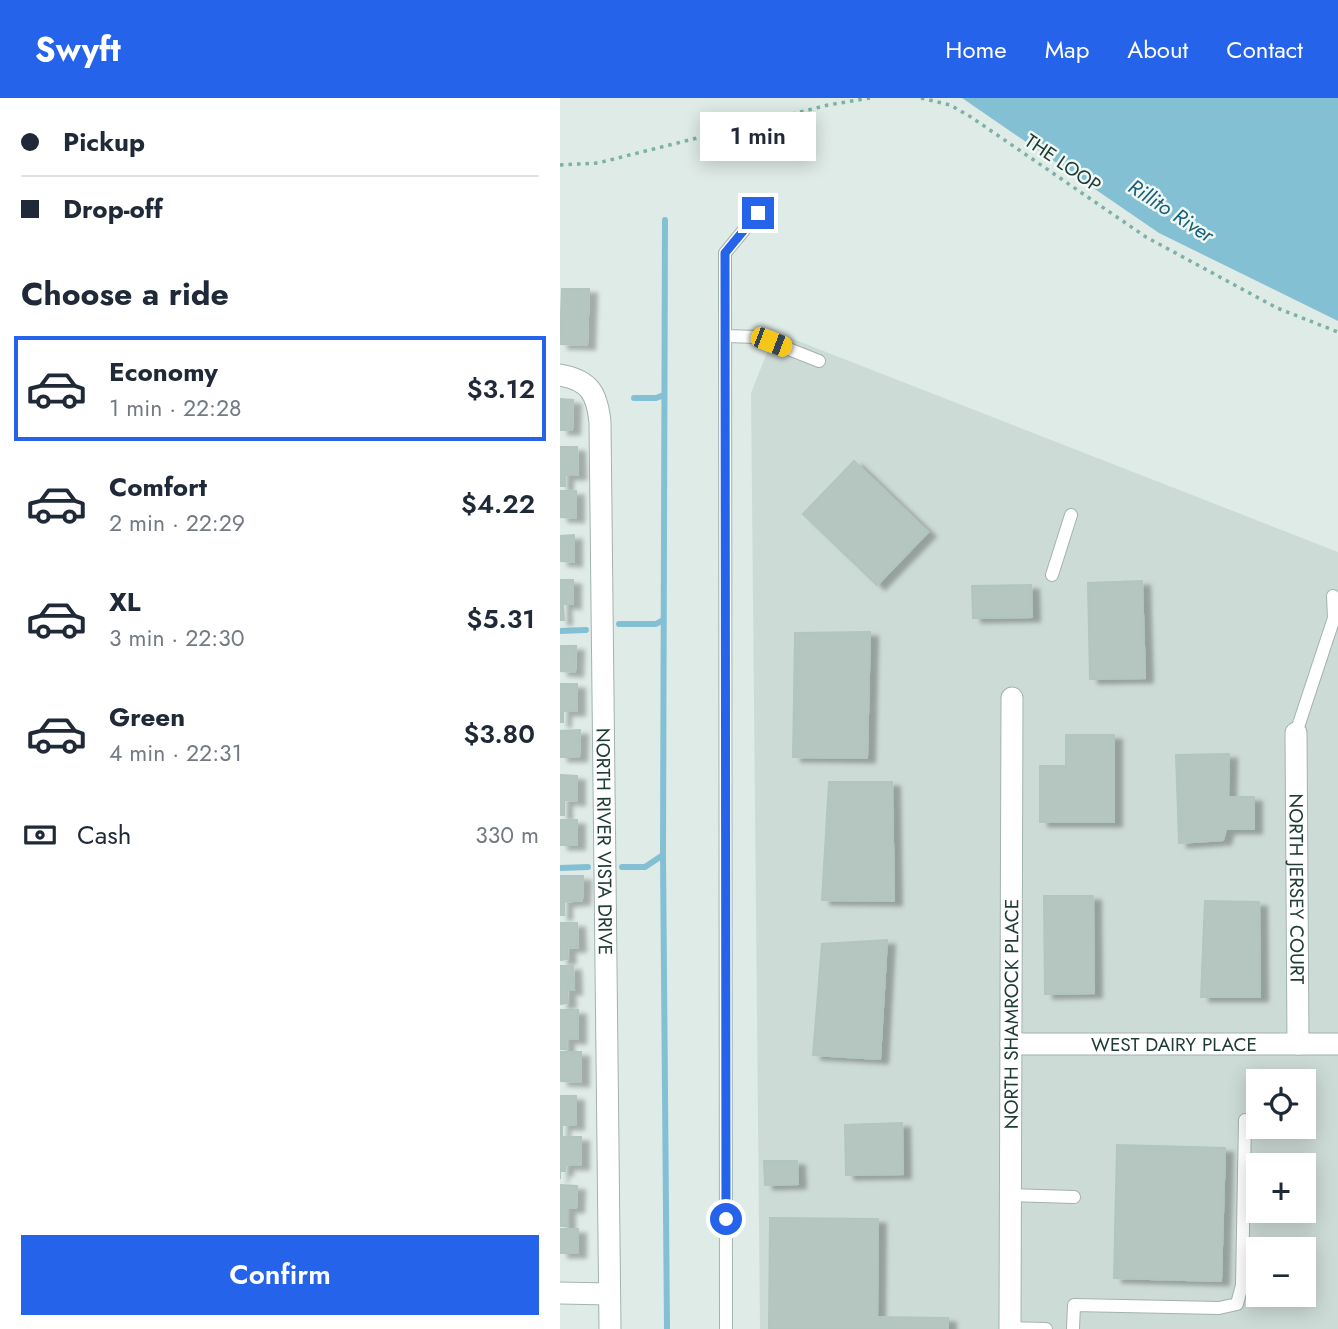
<!DOCTYPE html>
<meta charset="utf-8">
<style>
:root{--surface:#fff;--page:#f6f6f7;--text:#1f2937;--muted:#747a83;--line:#e0e1e3;--accent:#2563eb}
body{margin:0;font-family:Jost,sans-serif;background:var(--page);color:var(--text);height:100vh;display:flex;flex-direction:column;font-size:26px;white-space:nowrap}
*{box-sizing:border-box;margin:0}
p{font-size:23px;color:var(--muted)}
.icon{flex:none;width:38px;height:38px;fill:none;stroke:currentColor;stroke-width:2;stroke-linecap:round;stroke-linejoin:round}
.map{position:relative;flex:1;overflow:hidden}
.panel{display:flex;flex-direction:column;background:var(--surface);width:560px}
.panel>*{flex:none}
.guide{display:grid;align-content:center;height:154px;padding:0 21px;background:var(--surface)}
.fabs{position:absolute;left:686px;top:971px;display:grid;gap:14px}
.fabs a{display:grid;place-items:center;width:70px;height:70px;border-radius:0px;background:var(--surface);box-shadow:0 4px 18px #0003;font-size:35px}
.end{position:absolute;width:32px;height:32px;margin:-16px;border:9px solid #2563eb;background:#fff;box-shadow:0 0 0 4px #fff}
.from{border-radius:50%}
.bubble{position:absolute;height:49px;border-radius:0px;background:var(--surface);box-shadow:0 4px 18px #0003;font-size:23px;font-weight:600;line-height:49px;text-align:center}
.car{position:absolute;width:21px;height:42px;margin:-21px -10px;border-radius:9px;box-shadow:0 0 5px 2px #0007;background:linear-gradient(#f5c518 24%,#345 0 40%,#f5c518 0 76%,#345 0 86%,#f5c518 0)}
.guide b{display:flex;align-items:center;gap:24px;height:66px;font-size:26px}
.guide b+b{border-top:2px solid var(--line)}
.guide i{width:18px;height:18px;background:var(--text)}
ul{padding:0;list-style:none}
li{display:flex;align-items:center;gap:21px;height:105px;margin:0 14px 10px;padding:0 7px;border:4px solid transparent;border-radius:0px}
li div{flex:1}
li b{display:block;font-size:26px}
li em{font-style:normal;font-weight:600}
li.selected{border-color:var(--accent)}
li>.icon{width:63px;height:63px;stroke-width:1.5}
h2{padding:0 21px;font-size:32px;line-height:84px}
.pay{display:flex;align-items:center;gap:18px;height:77px;padding:0 21px;font-size:26px}
.pay p{margin-inline-start:auto}
.primary-button{display:flex;gap:14px;margin-top:auto;padding:14px 21px}
.primary-button a{flex:1;height:80px;border-radius:0px;background:var(--accent);color:#fff;font-size:28px;font-weight:600;line-height:80px;text-align:center}
header{display:flex;align-items:center;gap:42px;box-sizing:border-box;height:98px;padding:0 35px;background:var(--accent);color:#fff}
header strong{font-size:33px}
nav{display:flex;gap:38px;margin-inline-start:auto;font-size:24px}
main{display:flex;flex:1;min-height:0}
.map>svg:first-child{display:block}
.built{fill:#cddbd6;fill-rule:evenodd}
.water{fill:#84c0d3}
.lines{fill:none;stroke-linecap:round;stroke-linejoin:round}
.stream{stroke:#84c0d3;stroke-width:6}
.building{fill:#b5c6c0;stroke:#b2c5bf;stroke-width:2;filter:url(#shadow)}
.lane-casing{stroke:#a2b3af;stroke-width:14}
.street-casing{stroke:#a2b3af;stroke-width:23}
.path{stroke:#7eb0a5;stroke-width:3.5;stroke-dasharray:3.5 5;stroke-linecap:butt}
.lane{stroke:#fff;stroke-width:12}
.street{stroke:#fff;stroke-width:21}
.route{stroke:#2563eb;stroke-width:9}
.labels{text-anchor:middle;dominant-baseline:central;stroke-width:5;stroke-linejoin:round;paint-order:stroke}
.street-label{font-size:19px;fill:#203c37;stroke:#f0f8f4}
.water-label{font-size:21px;font-style:italic;fill:#18617a;stroke:#f0f8f4}
</style>
<header>
<strong>Swyft</strong>
<nav><a>Home</a><a>Map</a><a>About</a><a>Contact</a></nav>
</header>
<main>
<section class="panel">
<div class="guide">
<b><i class="from"></i>Pickup</b>
<b><i></i>Drop-off</b>
</div>
<h2>Choose a ride</h2>
<ul>
<li class="selected"><svg class="icon" aria-label="car" viewBox="0 0 24 24"><path d="M5 17H2v-5l4-1 3-4h7l3 4 3 1v5h-3M9 17h6M6 11h13"/><circle cx="7" cy="17" r="2"/><circle cx="17" cy="17" r="2"/></svg><div><b>Economy</b><p>1 min · 22:28</p></div><em>$3.12</em></li>
<li><svg class="icon" aria-label="car" viewBox="0 0 24 24"><path d="M5 17H2v-5l4-1 3-4h7l3 4 3 1v5h-3M9 17h6M6 11h13"/><circle cx="7" cy="17" r="2"/><circle cx="17" cy="17" r="2"/></svg><div><b>Comfort</b><p>2 min · 22:29</p></div><em>$4.22</em></li>
<li><svg class="icon" aria-label="car" viewBox="0 0 24 24"><path d="M5 17H2v-5l4-1 3-4h7l3 4 3 1v5h-3M9 17h6M6 11h13"/><circle cx="7" cy="17" r="2"/><circle cx="17" cy="17" r="2"/></svg><div><b>XL</b><p>3 min · 22:30</p></div><em>$5.31</em></li>
<li><svg class="icon" aria-label="car" viewBox="0 0 24 24"><path d="M5 17H2v-5l4-1 3-4h7l3 4 3 1v5h-3M9 17h6M6 11h13"/><circle cx="7" cy="17" r="2"/><circle cx="17" cy="17" r="2"/></svg><div><b>Green</b><p>4 min · 22:31</p></div><em>$3.80</em></li>
</ul>
<div class="pay"><svg class="icon" aria-label="cash" viewBox="0 0 24 24"><path d="M3 7h18v10H3z"/><circle cx="12" cy="12" r="2"/></svg>Cash<p>330 m</p></div>
<div class="primary-button"><a>Confirm</a></div>
</section>
<div class="map">
<svg width="778" height="1231" viewBox="0 0 778 1231">
<defs>
<filter id="shadow"><feDropShadow dx="8" dy="4.5" stdDeviation="2" flood-color="#0004"/></filter>
</defs>
<rect width="100%" height="100%" fill="#dfebe7"/>
<path class="built" d="M215,234L778,454V1231H200L191,295ZM698,984H744V1029H698ZM698,1068H744V1113H698ZM698,1152H744V1197H698Z"/>
<path class="water" d="M402,0H778V223L599,135Z"/>
<g class="lines">
<path class="stream" d="M105,122L103,757L107,1231
M74,300H96L104,297
M59,526H96L103,522
M0,533L26,532
M62,769H85L103,757
M0,770L28,769"/>
</g>
<path class="building" d="M2,191H29L27,247L0,246Z
M0,301L13,302L12,332H0Z
M0,349H17L18,377H5V388H0Z
M294,363L368,434L317,487L243,416Z
M0,393H16V420L0,419Z
M14,437V464L0,463V438Z
M0,482H13V506H3L4,522H0Z
M582,483L585,580L530,581L528,485Z
M471,487L472,519L413,520L412,488Z
M310,534L307,660L233,659L235,535Z
M0,548H16L15,574L0,573Z
M0,586H17V613H3V624H0Z
M20,632L19,659H0V633Z
M506,637H554V724H480V668H506Z
M669,656L668,699H694V731H666L663,742L619,745L616,657Z
M0,677L17,678V703L4,702V717H0Z
M269,684H332L334,803L262,802Z
M0,722H17V747H0Z
M0,778H23L22,802L4,804V817H0Z
M484,798H533L534,895L485,896Z
M645,803L699,804L700,899H641Z
M0,825H17L18,849L7,850L8,861L0,862Z
M327,842L320,961L253,957L262,846Z
M0,868H13L14,892H7L8,905L0,906Z
M0,912H18V941H6V951H0Z
M0,954H21V984L0,983Z
M0,998H16V1027H2V1037H0Z
M342,1025L343,1076L286,1077L285,1027Z
M0,1039H21V1067H5V1073H0V1081Z
M557,1047L665,1050L661,1183L554,1180Z
M204,1063H237L238,1086L205,1087Z
M0,1087L17,1088L16,1110H7V1128H0Z
M210,1120L318,1121L317,1219L388,1220V1231H209Z
M0,1131H18V1155H0Z"/>
<g class="lines">
<defs>
<path id="lane" d="M165,238L198,239L259,263
M492,477L511,417
M736,635L774,520L773,498
M451,1097L514,1099
M450,1230L486,1231
M166,1231L165,155L198,115
M513,1231L514,1207L659,1210L677,1206L682,1187L685,1022"/>
<g id="street">
<path id="s1" d="M0,277C30,282 37,296 40,324L50,1231"/>
<path id="s2" d="M736,635L738,946"/>
<path id="s3" d="M451,946H778"/>
<path d="M0,1195L49,1196"/>
<path id="s4" d="M450,1231L452,600"/>
</g>
</defs>
<use href="#lane" class="lane-casing"/>
<use href="#street" class="street-casing"/>
<path class="path" d="M361,0L390,7L411,19L586,139L717,210L778,234
M0,67L38,65L268,7L310,0"/>
<use href="#lane" class="lane"/>
<use href="#street" class="street"/>
</g>
<g class="lines">
<path class="route" d="M166,1121L165,155L198,115"/>
</g>
<g class="labels">
<g class="street-label">
<text transform="translate(503 65) rotate(34)">THE LOOP</text>
<text stroke="none"><textPath href="#s1" startOffset="488">NORTH RIVER VISTA DRIVE</textPath></text>
<text stroke="none"><textPath href="#s2" startOffset="156">NORTH JERSEY COURT</textPath></text>
<text stroke="none"><textPath href="#s4" startOffset="315">NORTH SHAMROCK PLACE</textPath></text>
<text stroke="none"><textPath href="#s3" startOffset="163">WEST DAIRY PLACE</textPath></text>
</g>
<g class="water-label">
<text transform="translate(611 113) rotate(33)">Rillito River</text>
</g>
</g>
</svg>
<div class="fabs">
<a><svg class="icon" aria-label="locate" viewBox="0 0 24 24"><circle cx="12" cy="12" r="6"/><path d="M12 2v4M12 18v4M2 12h4M18 12h4"/></svg></a>
<a>+</a>
<a>−</a>
</div>
<i class="end from" style="left:166px;top:1121px"></i>
<i class="end" style="left:198px;top:115px"></i>
<div class="bubble" style="left:140px;top:14px;width:116px">1 min</div>
<i class="car" style="left:211px;top:244px;rotate:111deg"></i>
</div>
</main>
